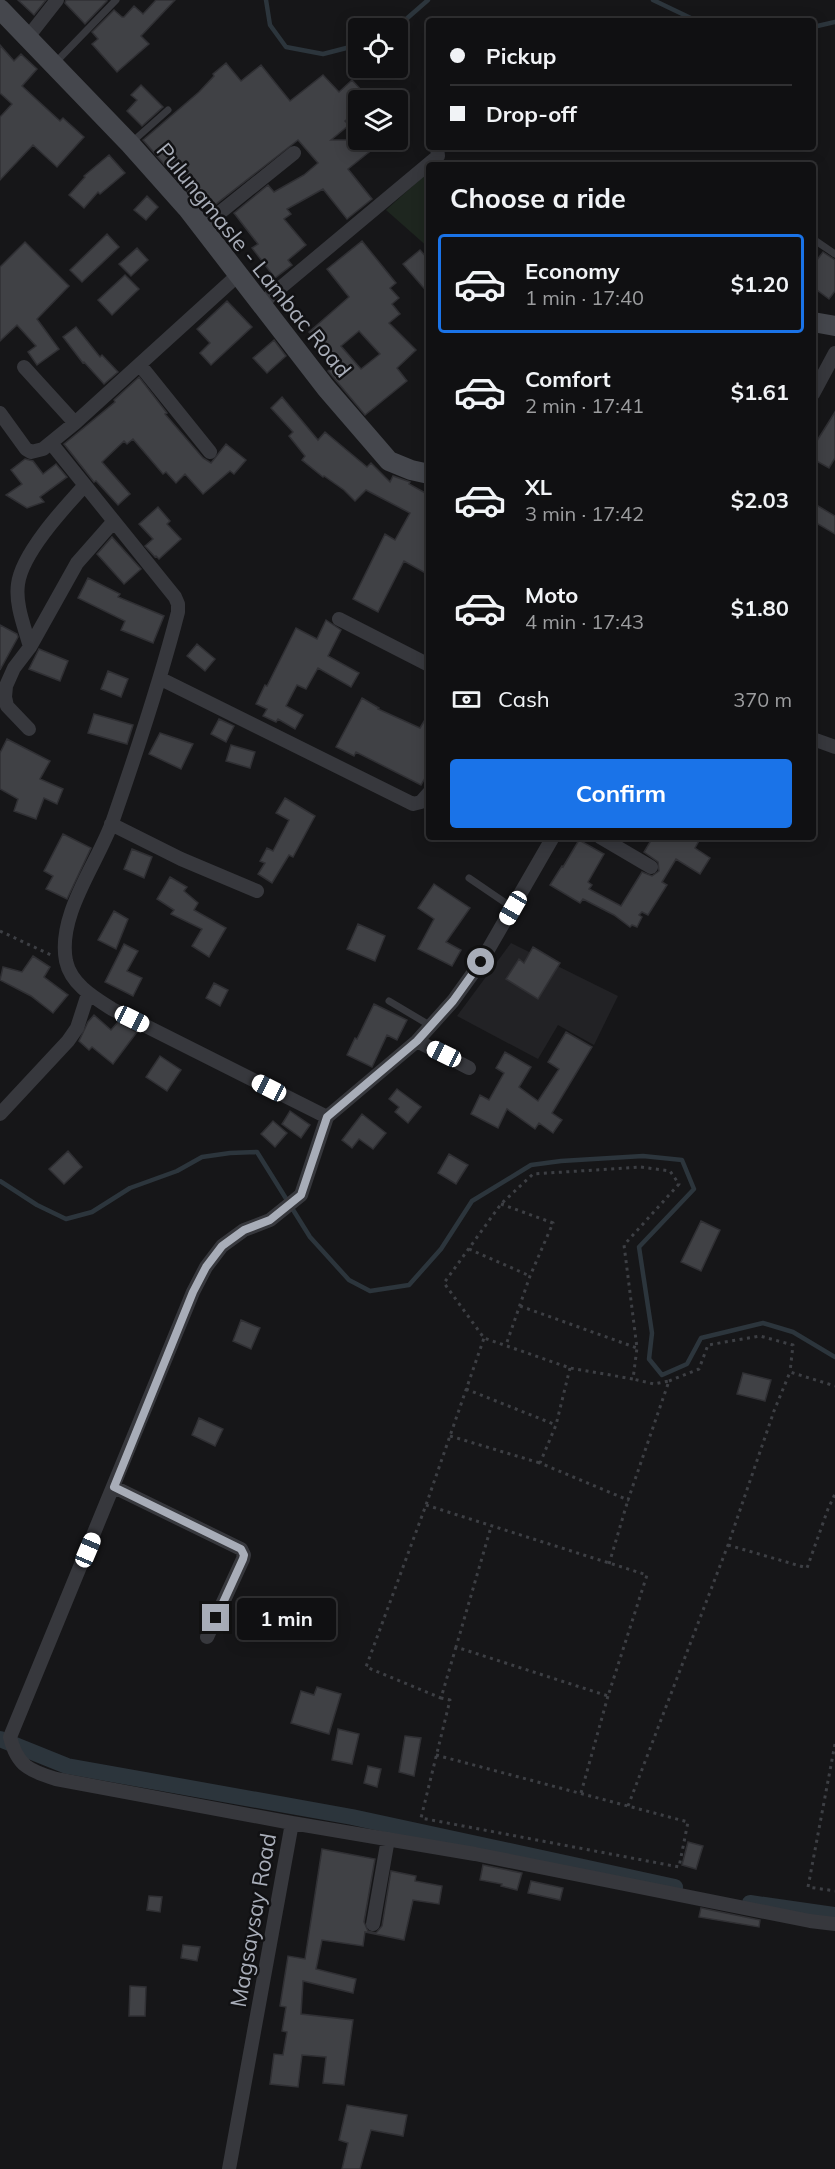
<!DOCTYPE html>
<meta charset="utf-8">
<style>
:root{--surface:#101012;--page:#1e1e20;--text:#f1f3f6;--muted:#9c9d9f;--line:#303032;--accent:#1a73e8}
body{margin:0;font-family:Mulish,sans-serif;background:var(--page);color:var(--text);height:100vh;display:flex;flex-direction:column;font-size:22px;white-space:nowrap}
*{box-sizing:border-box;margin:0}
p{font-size:20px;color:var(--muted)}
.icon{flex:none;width:33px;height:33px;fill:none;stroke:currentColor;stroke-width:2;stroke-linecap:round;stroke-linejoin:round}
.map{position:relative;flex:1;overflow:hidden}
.side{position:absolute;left:426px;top:162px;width:390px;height:678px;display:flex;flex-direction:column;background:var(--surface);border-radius:6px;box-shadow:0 3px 15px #0003,0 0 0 2px var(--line)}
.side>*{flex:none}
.top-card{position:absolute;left:426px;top:18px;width:390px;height:132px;border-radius:6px;box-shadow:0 3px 15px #0003,0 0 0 2px var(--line);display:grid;align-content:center;height:132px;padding:0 24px;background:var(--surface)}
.buttons{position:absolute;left:348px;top:18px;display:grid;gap:12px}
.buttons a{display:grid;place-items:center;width:60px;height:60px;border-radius:6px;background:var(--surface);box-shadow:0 3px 15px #0003,0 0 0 2px var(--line);font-size:30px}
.end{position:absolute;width:27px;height:27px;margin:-14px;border:8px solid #a8adb8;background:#111;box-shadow:0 0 0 3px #111}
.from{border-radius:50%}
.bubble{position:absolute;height:42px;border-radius:6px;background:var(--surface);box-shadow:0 3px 15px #0003,0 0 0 2px var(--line);font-size:20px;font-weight:700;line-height:42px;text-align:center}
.car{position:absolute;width:18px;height:36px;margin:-18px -9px;border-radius:8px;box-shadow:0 0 4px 2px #0007;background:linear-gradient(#fff 24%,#345 0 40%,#fff 0 76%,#345 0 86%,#fff 0)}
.top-card b{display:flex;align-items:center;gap:21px;height:57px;font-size:22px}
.top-card b+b{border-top:2px solid var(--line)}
.top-card i{width:15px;height:15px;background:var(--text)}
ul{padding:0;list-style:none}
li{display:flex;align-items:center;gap:18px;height:99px;margin:0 12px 9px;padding:0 12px;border:3px solid transparent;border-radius:6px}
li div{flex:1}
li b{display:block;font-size:22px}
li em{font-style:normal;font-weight:700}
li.current{border-color:var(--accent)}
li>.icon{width:54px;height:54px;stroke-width:1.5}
h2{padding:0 24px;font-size:27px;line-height:72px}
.pay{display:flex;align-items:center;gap:15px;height:66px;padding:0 24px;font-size:22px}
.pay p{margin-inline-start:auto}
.button{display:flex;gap:12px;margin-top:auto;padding:12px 24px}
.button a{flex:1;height:69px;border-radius:6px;background:var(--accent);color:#fff;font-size:24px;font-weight:700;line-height:69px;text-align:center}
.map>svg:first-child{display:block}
.built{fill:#222225}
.green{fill:#1e261f}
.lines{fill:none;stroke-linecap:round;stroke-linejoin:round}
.stream{stroke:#2c353c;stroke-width:4.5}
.canal{stroke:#2c353c;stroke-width:16}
.building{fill:#404145;stroke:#303034;stroke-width:1.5;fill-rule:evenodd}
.path{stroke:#3d3f44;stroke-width:3;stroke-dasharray:3 4.5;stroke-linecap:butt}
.lane{stroke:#37383d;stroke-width:7}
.street{stroke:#37383d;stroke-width:14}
.secondary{stroke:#45474d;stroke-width:20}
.route{stroke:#a8adb8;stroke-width:8}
.labels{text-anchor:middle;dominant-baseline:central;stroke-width:5;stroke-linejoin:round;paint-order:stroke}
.street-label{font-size:22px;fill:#a8adb8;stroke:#111113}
</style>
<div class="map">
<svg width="835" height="2169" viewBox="0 0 835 2169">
<rect width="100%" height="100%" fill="#161618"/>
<path class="built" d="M511,943L618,996L594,1045L558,1025L538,1059L457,1016Z"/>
<path class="green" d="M425,175L429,179V248L386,210Z"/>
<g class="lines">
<path class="stream" d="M266,0L270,25L286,47L323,54L358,45
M653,0L697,21
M813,27L835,22
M391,28L404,21L428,0
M0,1181L37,1205L66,1219L92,1212L130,1188L177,1171L202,1157L230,1153L257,1152L310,1237L349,1280L370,1291L409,1285L441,1249L472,1201L531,1165L561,1161L643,1156L682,1160L694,1189L639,1247L652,1333L649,1359L662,1375L687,1364L701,1338L763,1323L793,1332L835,1357"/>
<path class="canal" d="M0,1739L67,1766L352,1817L675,1887
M750,1903L835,1915"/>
</g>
<path class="building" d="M18,0H46L34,15Z
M66,0H105L107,1L85,24L65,3Z
M156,0H175L141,36L149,44L117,72L92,44L98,39L92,32L114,10L122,17H124L134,6L143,14Z
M0,45L14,61L21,54L37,69L22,86L60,121L63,118L84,137L57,167L33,145L0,180V117L12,104L0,93Z
M226,63L241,81L261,65L290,101L323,75L339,92L352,80L363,92L347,106L354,113L345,121L349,125L331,140H384L348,169L372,199L347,219L323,189L287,209L291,214L284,219L306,245L288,260L292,265L275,278L252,248L258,244L234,213L268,185L274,192L304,175L318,163L298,140L207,211L205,207L203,209L143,140L199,92L214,76L213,74Z
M141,85L163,107L142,126L127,111L137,100L131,95Z
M109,155L125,173L100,194L98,192L84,208L69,195L85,177L84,176Z
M147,196L158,207L146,220L134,210Z
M107,234L119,247L82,282L70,270Z
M362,241L396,283L390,288L399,298L392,304L400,314L389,323L416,350L397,368L407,381L365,415L328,371L337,363L309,332L349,297L327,269ZM359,331L380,354L361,369L341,346Z
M25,242L69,286L37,319L59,349L37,365L28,352L36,346L17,325L0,341V267Z
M137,248L148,260L131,276L119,264Z
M420,250L429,260V294L403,264Z
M823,252L835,260V291L829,299L813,287V265Z
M125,275L139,289L112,315L98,300Z
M227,301L252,327L211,365L200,353L210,343L197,329Z
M76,327L100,357L102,355L118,372L104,384L84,362L83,363L63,337Z
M274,340L286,356L267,373L253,358Z
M139,377L167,413L165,414L203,458L211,463L226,444L246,460L234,474L230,471L203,494L185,474L176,483L166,472L163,474L133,439L127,444L124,441L102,462L130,494L118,505L96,481L94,482L64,444L115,402L114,400Z
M282,397L318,440L325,432L367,467L371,463L390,482L393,476L410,482L409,484L429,495V575L404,561L378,612L353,599L385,534L395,540L410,513L366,490L355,501L344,490L324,476L323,477L302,460L305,456L289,436L293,432L271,408Z
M835,412V458L829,468L813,459V447Z
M25,459L33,461L43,474L56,464L67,477L40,497L44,502L27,508L6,495L22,484L11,470Z
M813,503L835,516V534L813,521Z
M158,507L170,521L167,524L181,539L159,559L156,556L155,557L145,546L153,539L139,524Z
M112,537L141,569L124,584L97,554Z
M88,578L120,594L118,597L164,616L153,643L121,630L125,621L78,598Z
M326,620L341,630L328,656L359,673L351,687L318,668L306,689L297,685L286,706L303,715L295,729L278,719L276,722L263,716L267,709L256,704L265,685L267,686L296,628L317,639Z
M0,625L17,634L18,637L0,670Z
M197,644L215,659L205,671L187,656Z
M39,649L68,661L60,681L29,669Z
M108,671L128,679L121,697L101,689Z
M362,698L379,708L378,709L420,728L429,713V771L421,785L356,752L354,756L336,747Z
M94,714L133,725L127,744L88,733Z
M219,719L234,726L226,742L211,734Z
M160,733L193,744L181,769L149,754Z
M7,739L50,761L40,779L63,789L57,804L44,798L36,819L14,811L18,799L0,789V753Z
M231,745L255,752L250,768L226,761Z
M285,798L315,816L293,857L289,855L272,883L258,874L265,863L260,861L267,848L273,851L289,820L276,813Z
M63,834L91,848L67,899L46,889L53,876L44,871Z
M653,837H701L695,848L710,858L700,874L676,859L662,882L667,885L648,915L642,912L639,915L642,917L637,927L632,925L630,927L614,915L583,899L580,903L550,885L562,866L563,867L579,840L604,854L588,882L592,885L589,889L621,906L642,872L652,876L659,871L658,862L644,852Z
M132,849L152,857L144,878L124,869Z
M170,877L187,887L184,891L198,903L194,910L226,928L209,957L192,946L202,929L171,914L174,910L157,899Z
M434,884L470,908L446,942L461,950L452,966L418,949L434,919L418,908Z
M114,911L128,919L116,949L98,940Z
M358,924L385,936L375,961L347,949Z
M124,944L138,951L127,971L142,978L133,996L105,982Z
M533,947L560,963L538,999L506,979L519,959L524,963Z
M33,956L50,967L44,977L68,995L53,1013L31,996L0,980L3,967L22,972Z
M214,983L228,990L220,1006L206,998Z
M374,1004L407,1020L397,1040L387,1035L372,1067L347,1055L355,1038L357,1039Z
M94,1015L111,1030L118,1022L137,1032L113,1064L92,1047L89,1050L79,1041L88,1022Z
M566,1032L592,1047L552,1113L562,1120L553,1133L539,1123L535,1129L507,1109L498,1128L471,1114L480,1095L489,1100L504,1073L496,1068L505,1052L531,1067L519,1087L538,1101L559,1069L548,1062Z
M160,1056L181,1070L167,1091L146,1077Z
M397,1089L421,1107L408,1123L395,1112L399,1107L389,1099Z
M290,1111L310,1125L301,1138L282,1124Z
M362,1114L386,1133L373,1149L359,1139L352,1148L342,1140Z
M273,1121L287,1133L275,1147L261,1134Z
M68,1151L82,1167L64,1184L49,1169Z
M449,1154L468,1165L456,1184L438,1173Z
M701,1221L720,1230L701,1271L681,1262Z
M241,1320L260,1328L251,1349L233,1341Z
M743,1373L771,1380L765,1401L737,1394Z
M199,1418L223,1429L215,1446L192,1435Z
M317,1687L341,1694L329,1734L291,1723L301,1691L314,1695Z
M338,1729L359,1734L352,1764L332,1760Z
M405,1736L421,1738L414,1776L399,1772Z
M368,1766L381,1769L377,1787L364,1783Z
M688,1842L703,1846L696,1869L682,1865Z
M322,1849L375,1859L364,1922L368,1931L376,1933L382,1926L391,1871L416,1876L415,1881L442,1886L439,1904L413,1900L404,1940L365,1932L363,1946L322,1940L316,1969L356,1979L353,1993L303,1981L301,2014L353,2020L344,2085L323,2083L326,2057L302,2055L298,2087L270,2084L274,2054L283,2055L287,2032L282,2031L286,2007L280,2006L288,1956L305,1959Z
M483,1865L522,1873L517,1890L501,1886L502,1884L480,1880Z
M531,1881L563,1888L560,1900L528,1893Z
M149,1896L162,1897L160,1912L147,1910Z
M701,1908L760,1920L759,1927L699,1917Z
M183,1945L200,1947L197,1961L181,1958Z
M130,1986L146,1987L145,2016H129Z
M347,2105L407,2115L403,2136L371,2130L360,2169H342L348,2143L339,2140Z"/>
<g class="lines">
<path class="path" d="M0,931L51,955
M641,1167L670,1171L679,1184L624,1245L637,1348L633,1379L570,1368L484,1338L444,1283L501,1204L533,1174Z
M501,1204L553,1223L530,1276L506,1345
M469,1249L530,1276
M520,1306L637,1348
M570,1368L556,1425L540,1463L628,1500L669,1381L654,1384L633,1379
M669,1381L699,1369L708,1345L760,1336L793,1345L790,1372
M466,1389L556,1425
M450,1436L540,1463
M426,1505L647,1575L608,1696L456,1647L491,1527
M728,1545L807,1568L828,1509L835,1494
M609,1564L628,1500
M456,1647L441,1698L366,1667L426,1505L484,1338
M835,1744L808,1887L835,1891
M436,1755L688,1822L679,1867L421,1818L450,1700L441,1698
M581,1793L608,1696
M628,1806L728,1545L774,1411L790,1372L835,1386"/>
<path class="lane" d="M55,63L116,0
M132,142L168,110
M813,239L835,254
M469,878L513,908
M389,1001L431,1026"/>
<path class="street" d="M28,37L57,0
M202,227L294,153
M261,304L438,156L437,147
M140,365L210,452
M24,367L75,423
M813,394L835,353
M0,413L26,449L31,452L43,449L75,423L238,275
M51,443L175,597L178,604V612C160,682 137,751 113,820C98,863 57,914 66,961C71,984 93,997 112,1009L327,1117
M339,619L429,665
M30,647C25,628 15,605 18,584C22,553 64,508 85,485
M161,679L413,804L421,802L429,793
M29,729L7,706L5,697L6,686L14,668L30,647L77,563L114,521
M813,739L835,747
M111,824L181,859L257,891
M600,837L651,867
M417,1041L469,1068
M0,1114L68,1041L77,1028L88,994
M114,1487L241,1549L244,1555L243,1559L207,1637
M292,1823L475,1854L810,1921L835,1924
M373,1924L388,1839
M229,2169L292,1823L56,1779C30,1771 17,1766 10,1737L193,1292L206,1267L222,1246L244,1230L270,1220L301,1195L327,1117L417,1041L453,1001L481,962L553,837"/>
<path class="secondary" d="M0,9L130,144L187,208L326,388L389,461L411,470L429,474
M813,322L835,326"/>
</g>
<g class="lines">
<path class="route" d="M216,1618L243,1559L244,1555L241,1549L114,1487L193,1292L206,1267L222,1246L244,1230L270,1220L301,1195L327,1117L417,1041L453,1001L481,962"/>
</g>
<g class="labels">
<g class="street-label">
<text transform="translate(254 260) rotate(51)">Pulungmasle - Lambac Road</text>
<text transform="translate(253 1920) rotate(-80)">Magsaysay Road</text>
</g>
</g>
</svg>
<div class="buttons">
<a><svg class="icon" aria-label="locate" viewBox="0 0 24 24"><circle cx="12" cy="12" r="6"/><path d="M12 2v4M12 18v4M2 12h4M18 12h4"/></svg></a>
<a><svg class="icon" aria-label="layers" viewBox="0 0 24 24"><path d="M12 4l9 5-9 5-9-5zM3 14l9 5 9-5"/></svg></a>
</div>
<i class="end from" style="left:481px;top:962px"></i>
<i class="end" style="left:216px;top:1618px"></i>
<div class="bubble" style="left:237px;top:1598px;width:99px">1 min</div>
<i class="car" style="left:513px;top:908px;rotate:210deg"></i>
<i class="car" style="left:132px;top:1019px;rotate:116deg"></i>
<i class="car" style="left:444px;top:1054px;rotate:296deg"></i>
<i class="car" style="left:269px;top:1088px;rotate:297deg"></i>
<i class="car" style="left:88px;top:1550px;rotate:23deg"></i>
<div class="top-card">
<b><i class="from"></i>Pickup</b>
<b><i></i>Drop-off</b>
</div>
<section class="side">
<h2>Choose a ride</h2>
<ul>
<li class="current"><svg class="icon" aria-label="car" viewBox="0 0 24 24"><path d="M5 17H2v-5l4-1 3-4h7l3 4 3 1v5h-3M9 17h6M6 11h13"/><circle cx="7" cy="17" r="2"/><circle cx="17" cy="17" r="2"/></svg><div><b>Economy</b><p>1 min · 17:40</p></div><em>$1.20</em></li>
<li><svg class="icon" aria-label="car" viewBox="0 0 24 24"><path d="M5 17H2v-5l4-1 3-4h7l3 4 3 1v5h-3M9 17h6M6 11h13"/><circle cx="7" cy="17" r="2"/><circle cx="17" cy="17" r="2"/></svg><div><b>Comfort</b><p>2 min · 17:41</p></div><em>$1.61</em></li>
<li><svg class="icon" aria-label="car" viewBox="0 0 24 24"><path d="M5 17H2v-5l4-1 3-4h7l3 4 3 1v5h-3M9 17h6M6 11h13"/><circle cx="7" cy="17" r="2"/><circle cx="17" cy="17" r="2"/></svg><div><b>XL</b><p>3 min · 17:42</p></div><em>$2.03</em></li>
<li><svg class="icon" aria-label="car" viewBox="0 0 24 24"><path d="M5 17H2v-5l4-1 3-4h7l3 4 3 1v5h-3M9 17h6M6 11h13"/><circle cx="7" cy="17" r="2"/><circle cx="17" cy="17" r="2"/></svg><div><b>Moto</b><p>4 min · 17:43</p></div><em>$1.80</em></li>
</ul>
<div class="pay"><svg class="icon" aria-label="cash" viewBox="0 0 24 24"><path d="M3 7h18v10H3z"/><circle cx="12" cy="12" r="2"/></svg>Cash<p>370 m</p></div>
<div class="button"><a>Confirm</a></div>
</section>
</div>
